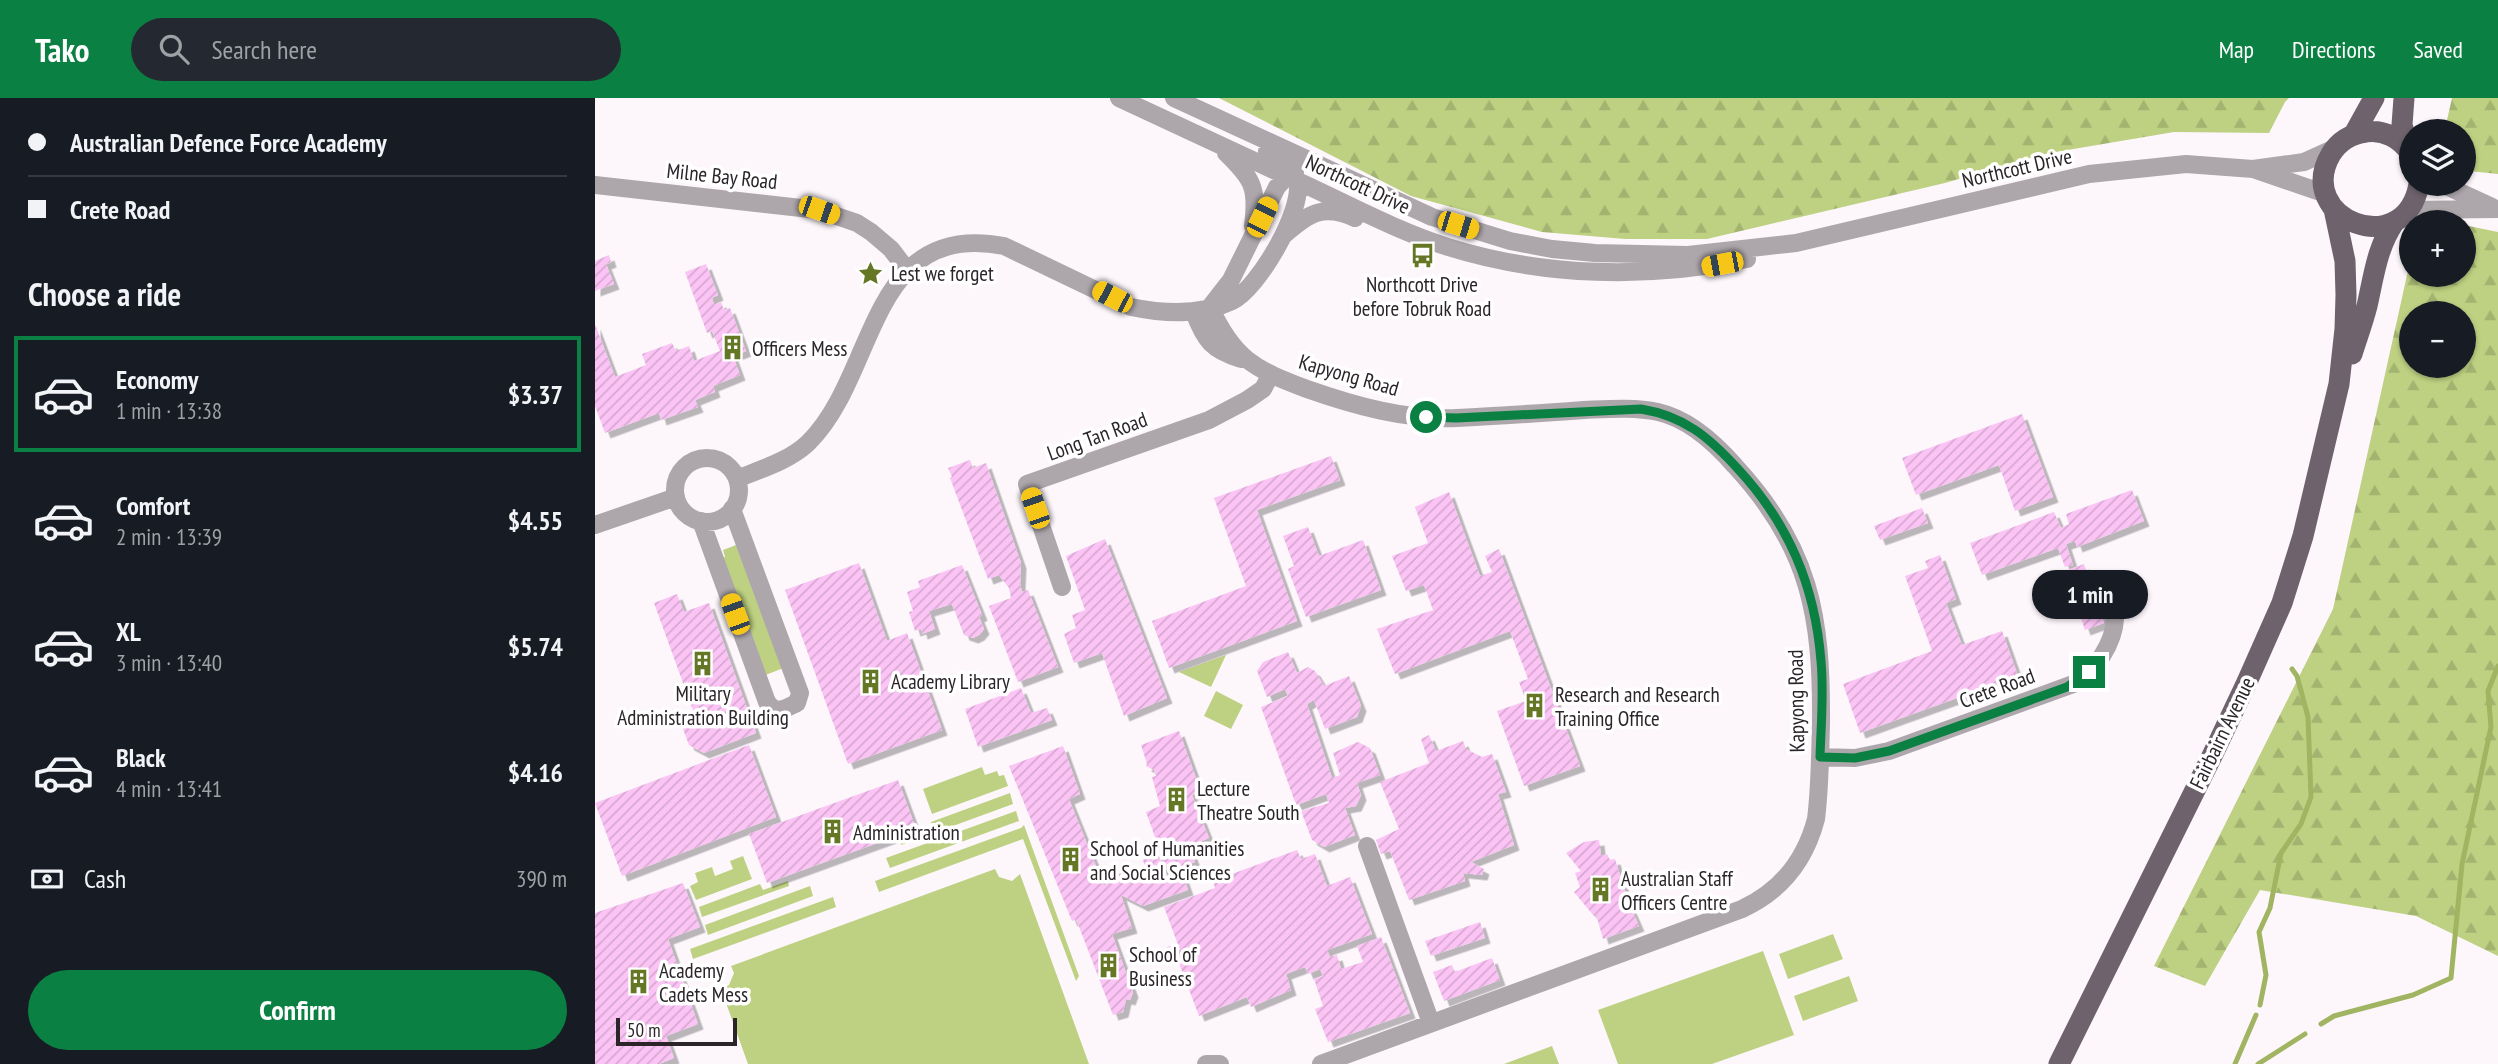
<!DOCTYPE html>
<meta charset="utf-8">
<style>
:root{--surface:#171b24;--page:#242831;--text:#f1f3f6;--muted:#9ea1a6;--line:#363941;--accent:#0b8043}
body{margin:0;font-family:"PT Sans Narrow",sans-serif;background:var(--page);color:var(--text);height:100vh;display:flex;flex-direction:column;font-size:26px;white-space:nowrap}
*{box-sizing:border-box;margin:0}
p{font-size:23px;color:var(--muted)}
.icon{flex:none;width:38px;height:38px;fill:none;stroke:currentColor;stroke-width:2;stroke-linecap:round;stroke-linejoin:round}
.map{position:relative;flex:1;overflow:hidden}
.details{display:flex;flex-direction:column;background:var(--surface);width:595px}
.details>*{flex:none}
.hud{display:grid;align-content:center;height:154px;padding:0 28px;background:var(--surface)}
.tools{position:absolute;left:1804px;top:21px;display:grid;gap:14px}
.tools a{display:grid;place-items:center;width:77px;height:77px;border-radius:50%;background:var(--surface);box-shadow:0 2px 5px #0004;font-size:35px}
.scale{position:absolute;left:21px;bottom:18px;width:121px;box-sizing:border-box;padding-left:7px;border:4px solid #2b252a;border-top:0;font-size:19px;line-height:24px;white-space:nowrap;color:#2b252a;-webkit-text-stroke:5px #fff;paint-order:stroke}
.end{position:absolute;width:32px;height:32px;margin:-16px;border:9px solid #0b8043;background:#fff;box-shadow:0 0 0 4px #fff}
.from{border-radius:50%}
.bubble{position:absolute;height:49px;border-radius:24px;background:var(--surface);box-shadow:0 2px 5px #0004;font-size:23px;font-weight:800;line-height:49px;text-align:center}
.car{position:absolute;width:21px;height:42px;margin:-21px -10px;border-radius:9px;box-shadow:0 0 5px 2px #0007;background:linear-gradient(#f5c518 24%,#345 0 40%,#f5c518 0 76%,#345 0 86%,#f5c518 0)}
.hud b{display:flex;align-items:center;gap:24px;height:66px;font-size:26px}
.hud b+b{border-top:2px solid var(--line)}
.hud i{width:18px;height:18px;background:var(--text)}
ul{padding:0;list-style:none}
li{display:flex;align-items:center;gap:21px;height:116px;margin:0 14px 10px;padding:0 14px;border:4px solid transparent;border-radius:0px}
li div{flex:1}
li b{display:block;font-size:26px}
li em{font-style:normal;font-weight:800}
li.on{border-color:var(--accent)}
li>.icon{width:63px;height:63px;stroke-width:1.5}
h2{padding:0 28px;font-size:32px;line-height:84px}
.pay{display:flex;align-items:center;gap:18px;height:77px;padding:0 28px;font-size:26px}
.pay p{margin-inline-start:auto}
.button{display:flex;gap:14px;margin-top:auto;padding:14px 28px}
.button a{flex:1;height:80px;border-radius:42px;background:var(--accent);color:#fff;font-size:28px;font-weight:800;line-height:80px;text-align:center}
header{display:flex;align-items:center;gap:42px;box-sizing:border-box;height:98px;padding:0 35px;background:var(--accent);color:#fff}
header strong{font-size:33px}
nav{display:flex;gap:38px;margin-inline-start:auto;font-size:24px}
.search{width:490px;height:63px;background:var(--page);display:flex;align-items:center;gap:18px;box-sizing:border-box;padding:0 24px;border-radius:38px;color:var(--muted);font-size:26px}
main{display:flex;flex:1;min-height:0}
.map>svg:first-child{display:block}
.green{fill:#bed182}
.forest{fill:url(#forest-firs);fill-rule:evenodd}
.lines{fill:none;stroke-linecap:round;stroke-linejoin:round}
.stream{stroke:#a0b461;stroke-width:5}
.building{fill:url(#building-hatch);filter:url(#shadow)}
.minor{stroke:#ada7ac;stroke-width:18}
.major{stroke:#6e636d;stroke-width:21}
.route{stroke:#0b8043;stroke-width:9}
.labels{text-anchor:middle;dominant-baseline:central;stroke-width:7;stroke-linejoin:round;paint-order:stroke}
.street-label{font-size:21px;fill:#2b252a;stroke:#fff}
.poi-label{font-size:21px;fill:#2b252a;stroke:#fff;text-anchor:start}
</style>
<header>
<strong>Tako</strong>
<div class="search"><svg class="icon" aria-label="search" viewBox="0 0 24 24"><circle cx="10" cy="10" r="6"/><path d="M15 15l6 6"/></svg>Search here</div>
<nav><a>Map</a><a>Directions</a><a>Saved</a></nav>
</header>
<main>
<section class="details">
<div class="hud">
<b><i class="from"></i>Australian Defence Force Academy</b>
<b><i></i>Crete Road</b>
</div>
<h2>Choose a ride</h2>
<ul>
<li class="on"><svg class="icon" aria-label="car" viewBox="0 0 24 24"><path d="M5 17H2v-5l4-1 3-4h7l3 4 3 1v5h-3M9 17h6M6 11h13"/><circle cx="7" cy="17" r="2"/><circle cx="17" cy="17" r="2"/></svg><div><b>Economy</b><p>1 min · 13:38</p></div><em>$3.37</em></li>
<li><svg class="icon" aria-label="car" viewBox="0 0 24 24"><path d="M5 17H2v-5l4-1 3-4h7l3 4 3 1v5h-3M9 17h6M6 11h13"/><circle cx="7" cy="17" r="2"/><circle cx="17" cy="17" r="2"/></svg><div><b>Comfort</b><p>2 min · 13:39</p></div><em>$4.55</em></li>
<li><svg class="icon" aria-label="car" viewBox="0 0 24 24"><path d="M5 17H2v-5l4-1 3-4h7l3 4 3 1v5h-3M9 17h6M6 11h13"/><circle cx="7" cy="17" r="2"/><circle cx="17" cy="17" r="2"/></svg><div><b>XL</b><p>3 min · 13:40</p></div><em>$5.74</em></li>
<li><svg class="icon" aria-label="car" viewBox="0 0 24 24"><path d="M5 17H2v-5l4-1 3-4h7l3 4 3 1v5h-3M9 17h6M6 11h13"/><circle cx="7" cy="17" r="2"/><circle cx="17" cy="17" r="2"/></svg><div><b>Black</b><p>4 min · 13:41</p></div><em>$4.16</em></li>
</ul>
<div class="pay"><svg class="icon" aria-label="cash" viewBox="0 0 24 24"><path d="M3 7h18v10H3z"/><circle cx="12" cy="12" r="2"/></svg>Cash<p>390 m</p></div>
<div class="button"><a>Confirm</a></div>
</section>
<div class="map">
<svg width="1903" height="966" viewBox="0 0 1903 966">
<defs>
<pattern id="forest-firs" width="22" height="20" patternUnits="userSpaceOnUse" patternTransform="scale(1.75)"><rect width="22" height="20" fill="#bed182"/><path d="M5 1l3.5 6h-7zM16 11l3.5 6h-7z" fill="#a3b370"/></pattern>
<pattern id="building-hatch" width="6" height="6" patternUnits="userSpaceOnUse" patternTransform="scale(1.75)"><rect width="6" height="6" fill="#fbc4f5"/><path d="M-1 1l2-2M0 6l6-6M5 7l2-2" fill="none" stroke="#d7a8d2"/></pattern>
<filter id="shadow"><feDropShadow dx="5.5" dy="5.5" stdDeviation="0" flood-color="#0004"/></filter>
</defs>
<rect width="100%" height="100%" fill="#fdf7fc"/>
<path class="green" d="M141,447L191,569L168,578L125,461L130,459L128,452Z
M631,557L616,589L584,574Z
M621,593L648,607L636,631L609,618Z
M387,669L390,677L402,673L404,678L409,677L413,688L337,716L328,691Z
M415,695L418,706L306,747L305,742L338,730L336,724Z
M421,713L424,723L295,770L291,760Z
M429,727L484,878L481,883L428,741L284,794L280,783L426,730Z
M148,758L157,781L101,802L95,788L103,784L100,775L117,769L120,778L138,771L135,763Z
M400,771L404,779L417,783L425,776L494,966H153L126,891L134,887L139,875L136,868Z
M193,783L194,788L107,819L104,809L165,786L168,792Z
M215,788L218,798L113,837L110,827Z
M238,799L241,809L98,861L95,851Z
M1238,836L1248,861L1193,881L1184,856Z
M1168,853L1199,937L1117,966H1023L1003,912Z
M1254,878L1263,903L1208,923L1199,898Z
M957,948L964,966H909Z"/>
<path class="forest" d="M624,0H1694L1690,4L1674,35L1579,34L1449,56L1350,85L1112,141H1030L947,134L816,98Z
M1857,0H1903V76L1874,73L1869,69V33H1852V22Z
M1869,127L1903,134V858L1821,818L1665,792L1610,888L1559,868L1738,511L1816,159V177H1869ZM1869,215V268H1816V215Z"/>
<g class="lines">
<path class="stream" d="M1665,907L1671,877L1664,834L1675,810L1686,755L1706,726L1716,699L1713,619L1702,578L1697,571
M1726,926L1739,918L1818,897L1856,880L1867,766L1896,629L1893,593L1903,568
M1640,966L1661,917
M1663,966L1710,936"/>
</g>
<path class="building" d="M14,157L16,164L11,166L19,186L0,193V163Z
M111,166L123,197L117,200L119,207L126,204L129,212L135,210L151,253L138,258L145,277L118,288L120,294L100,302L103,309L66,322L64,315L10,335L0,308V226L20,279L51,267L47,256L77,245L81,253L94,248L99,263L125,253L117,233L112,235L90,174Z
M1427,316L1458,399L1420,413L1404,367L1321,397L1307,360Z
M736,358L745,382L662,412L702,523L574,570L557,523L651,488L619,400Z
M375,362L378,370L391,365L426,465L425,486L427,494L433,492L463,569L423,584L394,508L416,500L414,490L404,477L393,481L355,380L357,379L353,370Z
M1537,392L1549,423L1482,449L1480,443L1471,446L1478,467L1470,469L1463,450L1387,477L1375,445L1459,414L1466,430L1474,426L1471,416Z
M854,394L885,478L897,474L890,458L904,451L985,668L929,688L902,613L931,603L924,584L933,581L915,533L800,576L782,531L838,512L829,487L811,493L797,458L833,445L820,409Z
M1327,410L1333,425L1285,442L1279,428Z
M713,429L724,458L768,442L786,492L711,519L693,471L699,468L688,438Z
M510,441L572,600L529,618L507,555L479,565L469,536L481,530L477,517L490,512L471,458Z
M1345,457L1361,501L1351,505L1367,547L1407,533L1423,578L1265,635L1248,586L1337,553L1310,478L1333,470L1330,463Z
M264,465L292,543L312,535L347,632L253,666L190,492Z
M1489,466L1509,525L1490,532L1470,473Z
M367,467L387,517L384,519L389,531L384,537L378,540L369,537L357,506L334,513L340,531L327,536L326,531L320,533L314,514L318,513L312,494L325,489L323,483Z
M82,496L89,514L114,505L161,635L109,655L94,647L85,623L100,618L59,505Z
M693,554L702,575L713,569L720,573L729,588L754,578L766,608L762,619L730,631L719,602L712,606L737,680L745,677L738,655L763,644L775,650L785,677L762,685L766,697L761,708L750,710L760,737L729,749L717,742L706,713L734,705L731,696L701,707L666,609L693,598L690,591L672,599L662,573L668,564Z
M426,590L436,615L452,610L457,622L383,649L370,611Z
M584,633L606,694L597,697L614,740L594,748L600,764L573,774L577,764L570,767L551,714L565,708L557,679L561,678L559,672L551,668L552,666L546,647Z
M834,637L841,653L868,643L871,651L887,659L897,656L911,694L903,696L919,747L876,764L889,771L887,777L868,775L870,783L814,802L795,753L786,756L781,742L804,731L785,684L834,665L826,641Z
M154,647L181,719L27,778L0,705Z
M468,648L485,696L474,701L509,788L516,779L533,772L538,786L553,779L548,762L563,756L573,780L587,775L593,792L548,808L526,797L537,830L517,836L538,894L535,902L531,901L528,914L518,917L481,821L477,823L414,668Z
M303,682L321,731L172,785L154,736Z
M1004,742L1006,758L1012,756L1015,762L1020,761L1033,803L1044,828L1008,841L1001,816L999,818L979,794L985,789L980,775L986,773L971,755L989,744Z
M702,752L706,761L720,756L732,788L755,779L777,836L732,852L735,859L742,857L746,871L768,864L762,848L786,839L815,915L733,944L720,911L728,908L719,881L728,878L725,871L713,876L710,869L691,876L696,892L656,909L652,899L604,918L582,860L571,853L572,849L575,848L585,852L569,809L620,790L618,783Z
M88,785L105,829L73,841L103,926L71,938L79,960L64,966H0V815Z
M885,824L890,840L836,858L830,843Z
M897,860L905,882L849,903L838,874L857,867L860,874Z"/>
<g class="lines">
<path class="minor" d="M524,0C582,27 640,54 698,81C749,104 799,132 853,149C949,179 1053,181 1152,161
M579,0L837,119L915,143L957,151L1000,155L1093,157L1201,145L1494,76L1591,66L1658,71L1709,64L1740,50
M631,55C658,81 663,90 658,128
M1661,72L1731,96
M1847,86L1897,109
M0,87L224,112L262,125L276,134L296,151L312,172
M1813,112L1903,111
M689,137C713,116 728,105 760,120
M615,209C639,261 659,271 712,291C760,308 811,322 862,320C904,318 947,315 989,312C1014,311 1039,309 1063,314C1094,321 1120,345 1140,368C1215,449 1227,518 1226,626C1225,658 1225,690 1221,721C1210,763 1186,793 1147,811L726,966
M615,209L636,182L682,89L692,78L700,74
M599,214C610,243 617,252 646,261
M80 392a32 32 0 1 1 64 0a32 32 0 1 1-64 0Z
M142,381C166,371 194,363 213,345C283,277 272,122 409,148L536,209C570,216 605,218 637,203C663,191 710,110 702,83C698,68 684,61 672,53
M106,423L172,604L178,611L187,612L202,605L205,595L137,411
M0,427L81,399
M467,489L432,386L614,322L652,302L668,291L676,276
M1225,659L1260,660L1294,653L1481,585C1500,573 1519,545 1520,521C1520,508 1514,495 1510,483
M772,748L836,925
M611,966H625"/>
<path class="major" d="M1809,0L1807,27L1815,53
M1759,36L1779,0
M1816,56C1806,41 1789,31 1771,34C1756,36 1744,43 1736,56C1698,121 1810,165 1824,86
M1757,256C1762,240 1768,224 1772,208C1779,177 1782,149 1800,123
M1464,966L1618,656L1652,584L1687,505L1708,438L1744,286L1750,231L1751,197L1750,163L1739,111"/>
</g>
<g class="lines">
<path class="route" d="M831,319L861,320L1046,311C1089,318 1114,339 1143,371C1194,426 1220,488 1226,563C1229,595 1226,627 1225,659L1260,660L1294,653L1472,589L1494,574"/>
</g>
<defs>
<symbol id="bus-bare" viewBox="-9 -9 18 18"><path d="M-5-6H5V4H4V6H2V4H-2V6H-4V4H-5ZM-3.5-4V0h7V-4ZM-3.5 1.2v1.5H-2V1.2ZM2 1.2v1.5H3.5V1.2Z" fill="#657624" stroke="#fff" stroke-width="2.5" paint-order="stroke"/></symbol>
<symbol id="sight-bare" viewBox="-9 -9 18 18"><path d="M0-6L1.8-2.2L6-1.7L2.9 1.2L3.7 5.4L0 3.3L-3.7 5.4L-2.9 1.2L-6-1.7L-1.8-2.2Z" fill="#657624" stroke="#fff" stroke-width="2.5" paint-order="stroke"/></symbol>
<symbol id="building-bare" viewBox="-9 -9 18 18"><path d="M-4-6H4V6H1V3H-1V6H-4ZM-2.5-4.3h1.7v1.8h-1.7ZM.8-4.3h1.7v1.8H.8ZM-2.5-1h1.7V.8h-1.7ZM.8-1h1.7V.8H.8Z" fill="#657624" stroke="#fff" stroke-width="2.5" paint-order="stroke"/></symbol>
</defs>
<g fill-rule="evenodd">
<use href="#bus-bare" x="810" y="140" width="35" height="35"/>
<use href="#sight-bare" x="258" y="158" width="35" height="35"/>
<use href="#building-bare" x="120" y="232" width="35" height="35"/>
<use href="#building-bare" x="90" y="548" width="35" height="35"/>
<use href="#building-bare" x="258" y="566" width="35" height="35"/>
<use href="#building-bare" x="922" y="590" width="35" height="35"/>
<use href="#building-bare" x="564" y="684" width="35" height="35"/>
<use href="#building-bare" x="220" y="716" width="35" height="35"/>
<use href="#building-bare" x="458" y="744" width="35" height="35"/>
<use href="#building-bare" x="988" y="774" width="35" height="35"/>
<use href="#building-bare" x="496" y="850" width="35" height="35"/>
<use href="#building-bare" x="26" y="866" width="35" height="35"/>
</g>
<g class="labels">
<g class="street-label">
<text transform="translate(1422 70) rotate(-13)">Northcott Drive</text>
<text transform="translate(127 78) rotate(6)">Milne Bay Road</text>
<text transform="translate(763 86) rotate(25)">Northcott Drive</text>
<text transform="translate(754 277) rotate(16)">Kapyong Road</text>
<text transform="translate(502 338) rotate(-20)">Long Tan Road</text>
<text transform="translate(1402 590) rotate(-20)">Crete Road</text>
<text transform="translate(1201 603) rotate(-91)">Kapyong Road</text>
<text transform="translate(1627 635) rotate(-64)">Fairbairn Avenue</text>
</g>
<g class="poi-label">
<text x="296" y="175">Lest we forget</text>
<text x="827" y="186" text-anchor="middle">Northcott Drive<tspan x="827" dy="24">before Tobruk Road</tspan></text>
<text x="157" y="250">Officers Mess</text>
<text x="296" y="583">Academy Library</text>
<text x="108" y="595" text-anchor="middle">Military<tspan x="108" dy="24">Administration Building</tspan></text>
<text x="960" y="596">Research and Research<tspan x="960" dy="24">Training Office</tspan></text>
<text x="602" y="690">Lecture<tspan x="602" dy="24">Theatre South</tspan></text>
<text x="258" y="734">Administration</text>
<text x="495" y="750">School of Humanities<tspan x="495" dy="24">and Social Sciences</tspan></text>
<text x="1026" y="780">Australian Staff<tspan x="1026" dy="24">Officers Centre</tspan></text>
<text x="534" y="856">School of<tspan x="534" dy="24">Business</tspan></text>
<text x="64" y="872">Academy<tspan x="64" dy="24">Cadets Mess</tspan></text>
</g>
</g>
</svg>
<div class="tools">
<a><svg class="icon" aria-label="layers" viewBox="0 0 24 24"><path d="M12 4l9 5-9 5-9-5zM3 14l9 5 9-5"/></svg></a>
<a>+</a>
<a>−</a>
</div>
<div class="scale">50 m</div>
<i class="end from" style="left:831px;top:319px"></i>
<i class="end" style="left:1494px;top:574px"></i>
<div class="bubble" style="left:1437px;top:472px;width:116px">1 min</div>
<i class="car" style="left:224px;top:112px;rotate:109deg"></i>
<i class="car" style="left:667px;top:119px;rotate:26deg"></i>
<i class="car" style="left:863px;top:127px;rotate:107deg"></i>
<i class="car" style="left:1127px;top:166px;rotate:259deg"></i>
<i class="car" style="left:517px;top:199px;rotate:297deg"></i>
<i class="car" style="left:440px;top:410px;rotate:341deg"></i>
<i class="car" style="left:140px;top:516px;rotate:340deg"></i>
</div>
</main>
